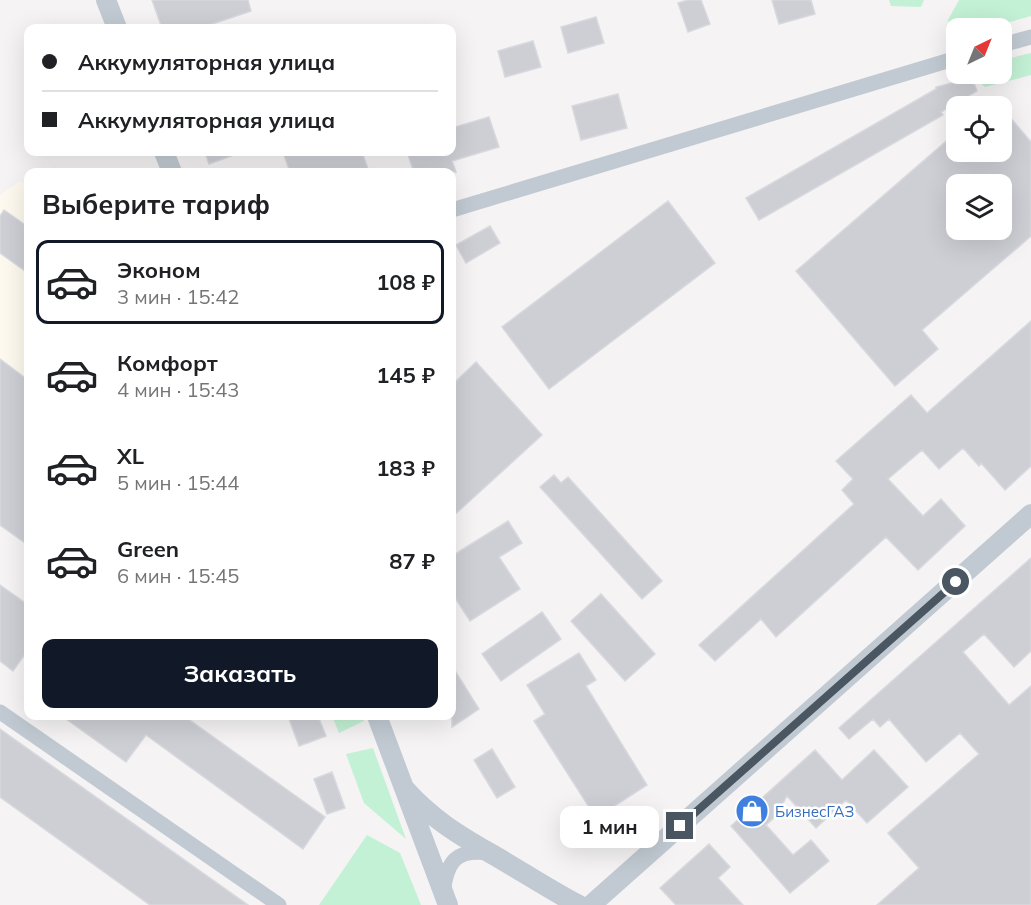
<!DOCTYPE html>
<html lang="ru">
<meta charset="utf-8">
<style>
:root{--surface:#fff;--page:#f2f2f2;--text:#202124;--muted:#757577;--line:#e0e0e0;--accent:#111827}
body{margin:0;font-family:Mulish,sans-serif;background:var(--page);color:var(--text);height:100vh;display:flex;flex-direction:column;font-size:22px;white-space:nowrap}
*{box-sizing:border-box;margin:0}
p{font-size:20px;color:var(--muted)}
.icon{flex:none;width:33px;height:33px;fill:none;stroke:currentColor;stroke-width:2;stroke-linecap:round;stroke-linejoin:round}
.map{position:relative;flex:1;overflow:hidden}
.panel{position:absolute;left:24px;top:168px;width:432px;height:552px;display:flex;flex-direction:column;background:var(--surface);border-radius:12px;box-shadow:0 6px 24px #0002}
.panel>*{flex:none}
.banner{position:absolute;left:24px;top:24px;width:432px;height:132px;border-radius:12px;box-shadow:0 6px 24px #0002;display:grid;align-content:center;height:132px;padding:0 18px;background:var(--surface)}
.needle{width:39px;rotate:43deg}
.buttons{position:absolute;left:946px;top:18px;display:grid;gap:12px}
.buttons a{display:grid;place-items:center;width:66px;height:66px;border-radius:12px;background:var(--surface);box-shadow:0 6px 24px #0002;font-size:30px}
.end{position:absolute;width:27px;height:27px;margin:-14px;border:8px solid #4a5661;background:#fff;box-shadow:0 0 0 3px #fff}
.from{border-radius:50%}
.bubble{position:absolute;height:42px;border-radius:12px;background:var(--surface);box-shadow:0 6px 24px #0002;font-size:20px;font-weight:700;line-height:42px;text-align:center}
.banner b{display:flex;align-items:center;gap:21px;height:57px;font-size:22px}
.banner b+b{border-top:2px solid var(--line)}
.banner i{width:15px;height:15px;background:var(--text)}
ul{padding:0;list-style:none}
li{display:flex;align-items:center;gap:18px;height:84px;margin:0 12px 9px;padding:0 6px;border:3px solid transparent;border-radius:12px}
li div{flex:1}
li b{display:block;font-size:22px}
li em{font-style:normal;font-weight:700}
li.current{border-color:var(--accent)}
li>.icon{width:54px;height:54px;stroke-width:1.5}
h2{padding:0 18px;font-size:27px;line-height:72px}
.button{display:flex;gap:12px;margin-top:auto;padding:12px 18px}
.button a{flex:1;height:69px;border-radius:12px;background:var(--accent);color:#fff;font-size:24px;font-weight:700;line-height:69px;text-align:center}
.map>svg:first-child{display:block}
.commercial{fill:#fdf9ef}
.green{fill:#c3f1d5}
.building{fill:#cdcfd5;stroke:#d7d9de;stroke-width:1.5;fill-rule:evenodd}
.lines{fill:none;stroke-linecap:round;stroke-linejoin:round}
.minor{stroke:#c1cad2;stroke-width:15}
.tertiary{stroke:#c1cad2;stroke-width:20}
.route{stroke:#4a5661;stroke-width:8}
.labels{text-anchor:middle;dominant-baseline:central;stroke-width:5;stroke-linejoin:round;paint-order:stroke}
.shop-label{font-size:15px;fill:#366cbe;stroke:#fff;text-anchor:start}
</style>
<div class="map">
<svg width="1031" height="905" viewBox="0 0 1031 905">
<rect width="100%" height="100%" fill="#f5f3f3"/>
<path class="commercial" d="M20,181L28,185V483L0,463V195Z"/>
<path class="green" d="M889,0H924L921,7L891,6Z
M959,0H1031V16L989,28H957V37L951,39L948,20Z
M1031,53V75L985,87L975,79L974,74H1002V60Z
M332,716H362L364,721L339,733Z
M373,748L406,839L364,803L346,754Z
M367,835L400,853L421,905H319Z"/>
<path class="building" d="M152,0H248L251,11L212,24L214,28H162Z
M688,0H701L710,24L688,32L678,3Z
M772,0H811L815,14L779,24Z
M596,17L604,43L568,53L561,27Z
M533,41L541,67L505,77L498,51Z
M972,78L977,91L941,112L943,115L759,220L746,198L936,89V87Z
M618,94L627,128L581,140L572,106Z
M1002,108L1031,142V236L922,330L938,349L895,386L796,271L957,132V152H1002ZM957,184H1002V230H957Z
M489,117L499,147L452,161L456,172H414L407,152H452V128Z
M205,152H239V153L209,164Z
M283,152H362L369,172H290Z
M668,201L715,263L549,389L502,327Z
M4,210L28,227V273L0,253V216Z
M490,226L500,243L466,263L456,245Z
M1031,321V466L1005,490L981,463L979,466L963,448L939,469L922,450L888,479L923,516L941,499L965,526L918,570L886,537L776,637L761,619L715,661L699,645L854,504L842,490L853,479L836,461L911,395L927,413Z
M0,359L28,380V545L0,525Z
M476,362L542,435L452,517V385Z
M554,475L561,483L568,477L662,581L642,599L540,487Z
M508,521L522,543L499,557L520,589L470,621L452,593V556Z
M1031,558V651L1014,667L984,634L963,652L1009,705L1031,686V905H877L919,868L888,833L979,754L960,733L926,762L889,719L880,727L873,719L849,739L839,728Z
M0,585L28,605V650L13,671L0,661Z
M601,594L655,654L625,681L571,621Z
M542,612L561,639L501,681L482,654Z
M579,653L596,680L586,686L647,785L596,818L534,721L545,714L527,685Z
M452,666L479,709L452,727Z
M62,716H184L325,817L303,849L146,735L126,762Z
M288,716H318L326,736L299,746Z
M0,729L248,905H150L0,797Z
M492,749L515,787L497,798L474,760Z
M815,750L842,780L874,750L908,787L867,823L846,800L816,828L787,796L776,816L766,825L793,855L811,840L829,861L790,893L731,826Z
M332,772L345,808L327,814L314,779Z
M709,844L730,867L718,878L743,905H676L660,888Z"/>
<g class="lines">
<path class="minor" d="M1002,45L1031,37
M452,210L957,58
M0,712L279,905
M443,893C447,862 455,849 488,853"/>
<path class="tertiary" d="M106,0L117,28
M164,152L172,172
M377,716L448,905
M405,789C431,818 457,834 490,853C520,870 548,889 579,905
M591,905L1031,514"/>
</g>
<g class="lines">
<path class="route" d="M680,826L956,582"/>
</g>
<defs>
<symbol id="shop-disc" viewBox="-11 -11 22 22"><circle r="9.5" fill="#3f7fe0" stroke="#fff"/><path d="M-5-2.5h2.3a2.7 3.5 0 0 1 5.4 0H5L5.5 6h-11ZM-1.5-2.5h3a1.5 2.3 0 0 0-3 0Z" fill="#fff"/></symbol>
</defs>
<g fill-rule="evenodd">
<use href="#shop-disc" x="733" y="792" width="38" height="38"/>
</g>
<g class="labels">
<g class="shop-label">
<text x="775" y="811">БизнесГАЗ</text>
</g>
</g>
</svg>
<div class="buttons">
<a><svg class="needle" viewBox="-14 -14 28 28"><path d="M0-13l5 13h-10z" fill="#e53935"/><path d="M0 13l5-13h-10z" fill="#757577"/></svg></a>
<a><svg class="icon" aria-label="locate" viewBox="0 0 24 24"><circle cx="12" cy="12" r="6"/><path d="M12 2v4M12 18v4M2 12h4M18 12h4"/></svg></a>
<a><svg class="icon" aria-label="layers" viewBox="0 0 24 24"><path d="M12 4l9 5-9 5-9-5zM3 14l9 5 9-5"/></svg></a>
</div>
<i class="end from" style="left:956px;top:582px"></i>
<i class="end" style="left:680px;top:826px"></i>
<div class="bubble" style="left:560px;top:806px;width:99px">1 мин</div>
<div class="banner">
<b><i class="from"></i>Аккумуляторная улица</b>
<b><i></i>Аккумуляторная улица</b>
</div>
<section class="panel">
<h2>Выберите тариф</h2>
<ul>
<li class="current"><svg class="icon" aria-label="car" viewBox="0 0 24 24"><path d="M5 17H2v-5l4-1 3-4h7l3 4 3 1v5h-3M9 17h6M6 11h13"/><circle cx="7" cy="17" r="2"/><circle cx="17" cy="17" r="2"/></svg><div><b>Эконом</b><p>3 мин · 15:42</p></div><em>108 ₽</em></li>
<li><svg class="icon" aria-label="car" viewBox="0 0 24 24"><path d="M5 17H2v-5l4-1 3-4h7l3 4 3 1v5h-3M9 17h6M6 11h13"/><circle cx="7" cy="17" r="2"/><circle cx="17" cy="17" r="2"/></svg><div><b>Комфорт</b><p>4 мин · 15:43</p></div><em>145 ₽</em></li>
<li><svg class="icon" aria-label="car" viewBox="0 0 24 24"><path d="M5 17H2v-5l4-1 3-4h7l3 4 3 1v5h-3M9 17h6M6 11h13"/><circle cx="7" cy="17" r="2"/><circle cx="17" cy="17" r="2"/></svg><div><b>XL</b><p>5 мин · 15:44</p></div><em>183 ₽</em></li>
<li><svg class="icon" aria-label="car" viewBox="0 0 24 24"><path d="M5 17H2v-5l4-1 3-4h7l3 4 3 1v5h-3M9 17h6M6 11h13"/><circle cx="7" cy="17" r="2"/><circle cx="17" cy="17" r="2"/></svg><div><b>Green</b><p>6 мин · 15:45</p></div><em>87 ₽</em></li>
</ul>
<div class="button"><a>Заказать</a></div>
</section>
</div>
